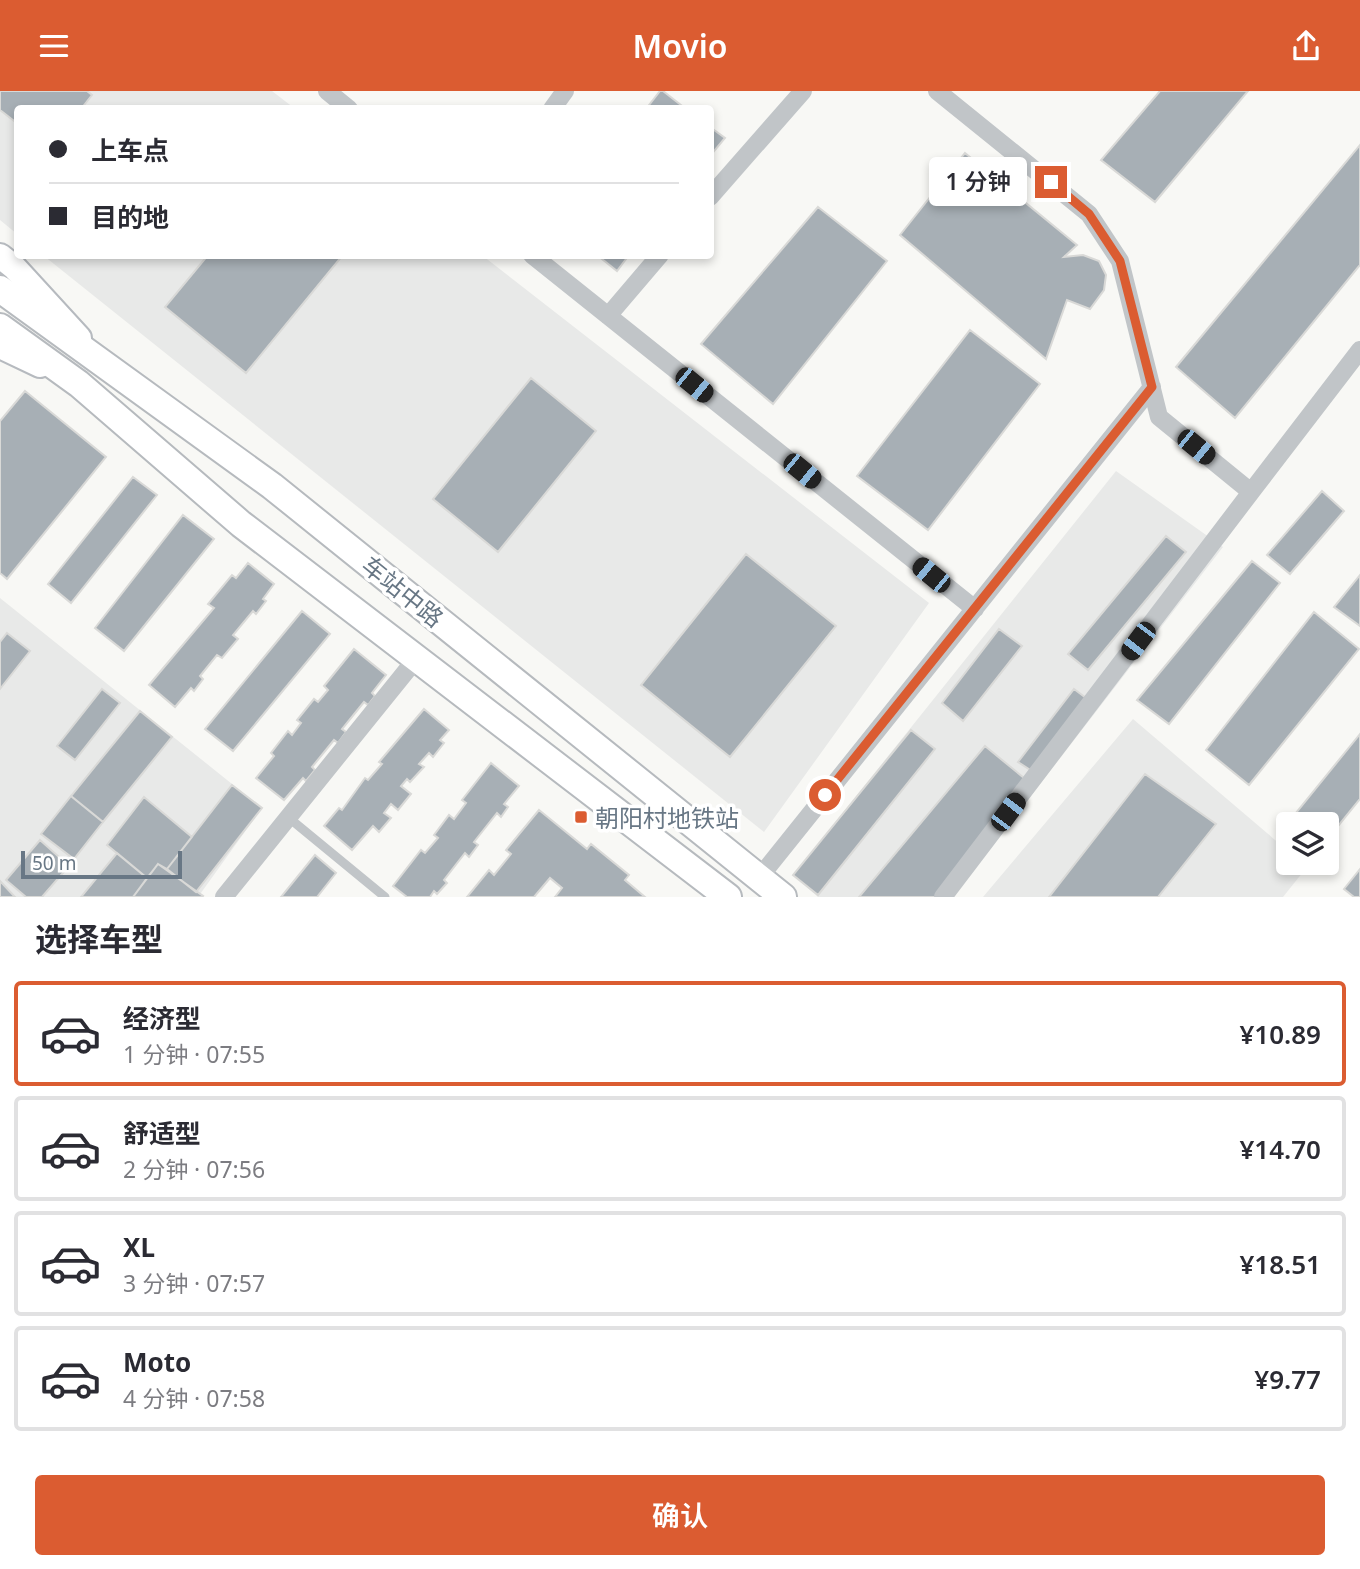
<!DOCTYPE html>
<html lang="zh">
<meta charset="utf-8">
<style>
:root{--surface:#fff;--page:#f2f2f3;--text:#2b2b33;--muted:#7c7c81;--line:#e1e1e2;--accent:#db5c31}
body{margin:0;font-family:"Noto Sans","Noto Sans SC",sans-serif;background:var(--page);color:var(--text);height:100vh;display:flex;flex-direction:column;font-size:26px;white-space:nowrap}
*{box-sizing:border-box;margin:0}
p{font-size:23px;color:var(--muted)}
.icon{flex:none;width:38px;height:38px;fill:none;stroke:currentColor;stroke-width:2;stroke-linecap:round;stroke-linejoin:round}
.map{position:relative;height:806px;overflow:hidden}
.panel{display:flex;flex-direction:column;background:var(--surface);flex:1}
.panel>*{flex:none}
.guide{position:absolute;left:14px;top:14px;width:700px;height:154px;border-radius:7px;box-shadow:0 4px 10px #0003;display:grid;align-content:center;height:154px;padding:0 35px;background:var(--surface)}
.fabs{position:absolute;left:1276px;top:721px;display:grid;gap:14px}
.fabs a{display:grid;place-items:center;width:63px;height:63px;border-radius:7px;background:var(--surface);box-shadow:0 4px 10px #0003;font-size:35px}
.scale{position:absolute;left:21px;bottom:18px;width:161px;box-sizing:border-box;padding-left:7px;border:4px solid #687785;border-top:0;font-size:19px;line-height:24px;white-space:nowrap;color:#687785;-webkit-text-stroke:5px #fff;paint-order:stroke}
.end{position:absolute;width:32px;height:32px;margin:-16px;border:9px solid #db5c31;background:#fff;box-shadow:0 0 0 4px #fff}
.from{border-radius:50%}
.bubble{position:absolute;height:49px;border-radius:7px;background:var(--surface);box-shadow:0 4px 10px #0003;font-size:23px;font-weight:600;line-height:49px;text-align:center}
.car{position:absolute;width:21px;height:42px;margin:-21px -10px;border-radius:9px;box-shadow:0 0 5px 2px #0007;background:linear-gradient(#222 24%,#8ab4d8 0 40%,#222 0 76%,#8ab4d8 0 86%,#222 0)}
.guide b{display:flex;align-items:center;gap:24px;height:66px;font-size:26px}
.guide b+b{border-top:2px solid var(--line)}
.guide i{width:18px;height:18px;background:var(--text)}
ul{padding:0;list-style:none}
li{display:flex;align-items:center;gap:21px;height:105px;margin:0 14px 10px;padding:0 21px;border:4px solid var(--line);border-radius:7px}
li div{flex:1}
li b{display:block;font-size:26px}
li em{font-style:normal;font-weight:600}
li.current{border-color:var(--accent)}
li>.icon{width:63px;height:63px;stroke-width:1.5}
h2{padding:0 35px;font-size:32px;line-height:84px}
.cta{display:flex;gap:14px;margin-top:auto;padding:14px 35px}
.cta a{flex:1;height:80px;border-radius:7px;background:var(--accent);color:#fff;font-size:28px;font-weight:600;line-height:80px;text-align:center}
header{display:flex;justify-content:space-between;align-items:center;height:91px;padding:0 35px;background:var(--accent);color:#fff;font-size:32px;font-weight:600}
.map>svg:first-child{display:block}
.built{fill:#e8e9e8}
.building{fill:#a7afb5;stroke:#d9d9d7;stroke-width:2}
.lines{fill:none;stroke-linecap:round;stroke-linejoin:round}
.secondary-casing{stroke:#b6babf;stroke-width:28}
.primary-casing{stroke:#b6babe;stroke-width:30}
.service{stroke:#c1c5c8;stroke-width:9}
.minor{stroke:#c1c5c8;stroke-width:18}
.secondary{stroke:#fff;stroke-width:24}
.primary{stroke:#fff;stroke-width:26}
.route{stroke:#db5c31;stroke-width:9}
.poi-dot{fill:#db5c31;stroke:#fff;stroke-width:2.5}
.labels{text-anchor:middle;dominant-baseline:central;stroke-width:7;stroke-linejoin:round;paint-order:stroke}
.street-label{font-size:24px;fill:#687785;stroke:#fff}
.poi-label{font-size:24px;fill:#687785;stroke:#fff;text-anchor:start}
</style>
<header><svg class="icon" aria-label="menu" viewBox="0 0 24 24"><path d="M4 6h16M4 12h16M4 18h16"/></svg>Movio<svg class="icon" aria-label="share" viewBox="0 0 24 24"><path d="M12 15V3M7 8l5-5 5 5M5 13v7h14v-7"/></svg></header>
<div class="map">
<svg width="1360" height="806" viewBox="0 0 1360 806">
<rect width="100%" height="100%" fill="#f8f8f5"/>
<path class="built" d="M0,0H272L294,17L18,18L17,143L0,129Z
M44,165H483L929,512L764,741Z
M1116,380L1223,456L953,806H818L793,784Z
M0,507L262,717L198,806H0Z
M1133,628L1288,760V772H1302L1307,776L1283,806H983Z"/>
<path class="building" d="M0,0H87L92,4L81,18H18V33L0,19Z
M660,0H663L686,18H646Z
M1160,0H1248L1155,111L1101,69Z
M710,36L725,47L710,65Z
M1360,54V174L1235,327L1176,276Z
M965,62L1077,154L1064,166L1083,164L1099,170L1106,184L1104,199L1090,218L1067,209L1046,268L900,144Z
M818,116L887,170L773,313L701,253Z
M208,164H343L246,282L165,216Z
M597,164H629L617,180Z
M970,239L1040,293L928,439L857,385Z
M531,287L596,340L498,461L433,408Z
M25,300L106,366L7,488L0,482V330Z
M133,386L157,404L71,512L48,493Z
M1322,400L1344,420L1290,483L1267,464Z
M183,424L214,448L124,560L95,537Z
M1166,445L1186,461L1088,579L1068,563Z
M746,463L836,535L730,666L641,594Z
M1252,470L1280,492L1169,633L1137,609Z
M248,472L274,493L263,508L266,510L256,523L253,520L233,544L238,548L222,567L217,564L200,585L203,588L194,600L191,597L175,616L149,594L214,517L208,513L232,484L236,487Z
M1360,484V535L1334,516Z
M302,520L330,543L233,660L205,638Z
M1314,521L1359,558L1249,694L1206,659Z
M999,538L1022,555L963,630L942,612Z
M7,542L30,560L0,598V551Z
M354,558L386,584L372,602L375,605L368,614L364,611L342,638L346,641L338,652L334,649L312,676L315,679L306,690L303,687L284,709L256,687L274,665L271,662L288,640L292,644L301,632L297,629L314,608L318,611L328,599L324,595Z
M102,598L120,612L75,669L57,655Z
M1074,598L1094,613L1038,684L1018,671Z
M424,618L449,639L440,649L444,652L433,666L429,662L419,673L424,676L410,691L407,688L401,695L411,703L398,719L391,713L384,722L391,727L379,741L373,735L352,759L324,735L339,717L342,719L365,687L368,689L382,673L379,671Z
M140,620L172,646L103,731L71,705Z
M911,639L935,658L818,804L793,784Z
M1360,643V708L1326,750V733H1307L1295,723Z
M985,655L1035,696L944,806H859Z
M491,672L519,695L504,713L508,716L501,726L497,722L474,751L478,754L469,766L465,762L444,789L447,792L437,803L434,800L430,806H407L393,795L421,759L425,762L438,747L434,744L449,724L454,728L466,712L462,709Z
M1145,683L1216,733L1158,806H1049Z
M232,694L262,717L196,801L167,778Z
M71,705L103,731L74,768L41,743Z
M144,706L192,746L167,778L158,773L147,787L107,754Z
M539,719L587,758L591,753L629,784L625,789L645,806H555L562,797L550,787L534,806H467L489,779L494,784L511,763L506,759Z
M40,749L69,775L42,806H26L6,789Z
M117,762L147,787L133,806H81Z
M315,764L336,782L317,806H281Z
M158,773L203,805L202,806H133Z
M1360,778V806H1354L1344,798Z
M0,790L15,806H0Z"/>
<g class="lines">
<defs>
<path id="secondary" d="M0,165L14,176L79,247
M0,255L40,274"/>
<path id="primary" d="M0,198L272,395L783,806
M0,236L79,293L241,433L728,806"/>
</defs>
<use href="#secondary" class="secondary-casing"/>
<use href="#primary" class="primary-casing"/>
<path class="service" d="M289,727L385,806"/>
<path class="minor" d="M327,0L349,18
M937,0L1089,123L1120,170L1159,326L1251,401L1360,259
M552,18L565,0
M710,106L803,0
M532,164L975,518
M608,225L660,164
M759,787L1152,296
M224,806L416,568
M943,806L1251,401"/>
<use href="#secondary" class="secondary"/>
<use href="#primary" class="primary"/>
</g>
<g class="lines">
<path class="route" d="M825,704L1152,296L1120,170L1089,123L1051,91"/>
</g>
<rect class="poi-dot" x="574" y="719" width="14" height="14" rx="3.5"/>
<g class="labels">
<g class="street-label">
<text transform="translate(403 500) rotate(39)">车站中路</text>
</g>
<g class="poi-label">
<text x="595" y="726">朝阳村地铁站</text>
</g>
</g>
</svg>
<div class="fabs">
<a><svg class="icon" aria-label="layers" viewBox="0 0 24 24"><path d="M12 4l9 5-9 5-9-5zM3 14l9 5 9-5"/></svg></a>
</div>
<div class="scale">50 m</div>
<i class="end from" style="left:825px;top:704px"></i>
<i class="end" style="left:1051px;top:91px"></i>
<div class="bubble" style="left:929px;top:66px;width:98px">1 分钟</div>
<i class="car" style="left:694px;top:294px;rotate:129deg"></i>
<i class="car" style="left:1196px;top:356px;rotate:129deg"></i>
<i class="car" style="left:802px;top:380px;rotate:129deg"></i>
<i class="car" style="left:931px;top:484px;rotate:309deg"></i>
<i class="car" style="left:1138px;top:550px;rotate:217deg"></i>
<i class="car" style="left:1008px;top:721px;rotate:37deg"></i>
<div class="guide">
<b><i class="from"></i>上车点</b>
<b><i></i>目的地</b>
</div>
</div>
<section class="panel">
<h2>选择车型</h2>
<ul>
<li class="current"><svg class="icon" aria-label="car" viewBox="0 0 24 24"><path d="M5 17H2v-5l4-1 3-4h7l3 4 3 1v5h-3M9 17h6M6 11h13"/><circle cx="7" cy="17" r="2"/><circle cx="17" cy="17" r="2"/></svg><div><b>经济型</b><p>1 分钟 · 07:55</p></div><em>¥10.89</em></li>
<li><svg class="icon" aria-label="car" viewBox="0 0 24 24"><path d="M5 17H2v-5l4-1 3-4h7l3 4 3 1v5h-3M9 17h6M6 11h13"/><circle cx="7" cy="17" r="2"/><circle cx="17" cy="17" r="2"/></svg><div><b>舒适型</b><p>2 分钟 · 07:56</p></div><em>¥14.70</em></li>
<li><svg class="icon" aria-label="car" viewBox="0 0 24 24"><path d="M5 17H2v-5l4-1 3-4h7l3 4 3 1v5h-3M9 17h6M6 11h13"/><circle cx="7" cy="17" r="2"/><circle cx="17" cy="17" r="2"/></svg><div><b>XL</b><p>3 分钟 · 07:57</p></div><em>¥18.51</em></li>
<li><svg class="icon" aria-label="car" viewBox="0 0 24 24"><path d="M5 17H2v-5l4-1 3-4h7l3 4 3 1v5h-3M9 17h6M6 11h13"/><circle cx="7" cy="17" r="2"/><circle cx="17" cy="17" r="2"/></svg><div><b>Moto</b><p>4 分钟 · 07:58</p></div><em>¥9.77</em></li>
</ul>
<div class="cta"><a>确认</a></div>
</section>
